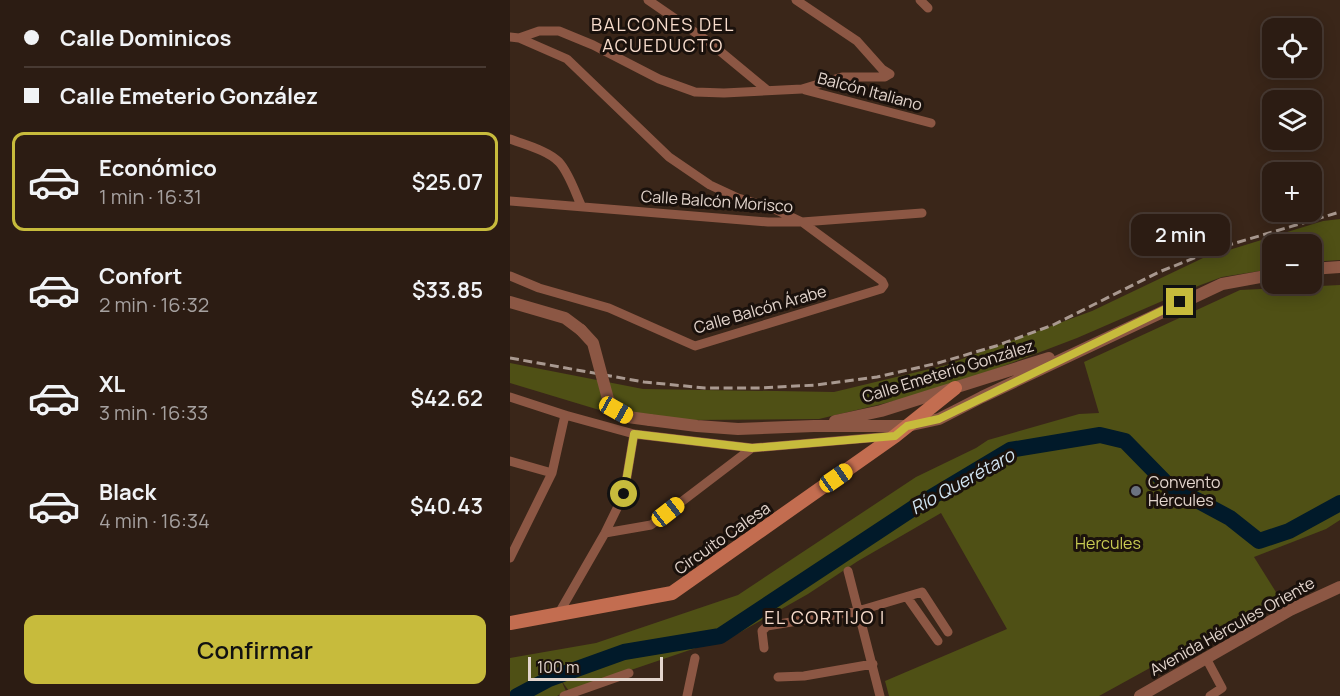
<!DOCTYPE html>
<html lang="es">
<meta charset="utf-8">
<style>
:root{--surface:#2c1c13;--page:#382921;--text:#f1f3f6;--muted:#a6a1a0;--line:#483a33;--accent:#c7bb3c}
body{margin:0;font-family:Manrope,sans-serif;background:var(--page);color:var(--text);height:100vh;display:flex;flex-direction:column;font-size:22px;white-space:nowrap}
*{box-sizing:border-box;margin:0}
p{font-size:20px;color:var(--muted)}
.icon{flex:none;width:33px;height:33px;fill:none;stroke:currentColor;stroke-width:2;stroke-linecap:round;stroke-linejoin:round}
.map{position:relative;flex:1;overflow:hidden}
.drawer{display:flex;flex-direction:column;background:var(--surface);width:510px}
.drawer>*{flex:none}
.hud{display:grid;align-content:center;height:132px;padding:0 24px;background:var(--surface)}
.fabs{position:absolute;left:752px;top:18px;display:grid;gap:12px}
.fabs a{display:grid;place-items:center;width:60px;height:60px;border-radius:12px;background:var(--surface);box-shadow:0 3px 15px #0003,0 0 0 2px var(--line);font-size:30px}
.scale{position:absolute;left:18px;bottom:15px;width:135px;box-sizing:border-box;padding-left:6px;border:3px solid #e3d5cd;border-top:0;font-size:16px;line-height:21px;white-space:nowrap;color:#e3d5cd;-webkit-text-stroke:4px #1a110c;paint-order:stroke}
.end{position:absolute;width:27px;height:27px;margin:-14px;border:8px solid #c7bb3c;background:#111;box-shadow:0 0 0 3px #111}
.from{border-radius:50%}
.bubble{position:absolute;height:42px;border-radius:12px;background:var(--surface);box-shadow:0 3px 15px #0003,0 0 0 2px var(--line);font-size:20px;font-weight:600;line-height:42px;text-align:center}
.car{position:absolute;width:18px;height:36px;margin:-18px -9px;border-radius:8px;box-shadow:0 0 4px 2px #0007;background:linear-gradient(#f5c518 24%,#345 0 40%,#f5c518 0 76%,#345 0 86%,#f5c518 0)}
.hud b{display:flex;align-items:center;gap:21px;height:57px;font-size:22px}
.hud b+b{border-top:2px solid var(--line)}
.hud i{width:15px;height:15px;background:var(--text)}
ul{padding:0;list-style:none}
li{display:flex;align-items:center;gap:18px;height:99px;margin:0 12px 9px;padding:0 12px;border:3px solid transparent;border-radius:12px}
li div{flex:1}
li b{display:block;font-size:22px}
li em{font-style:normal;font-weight:600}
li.current{border-color:var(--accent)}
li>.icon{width:54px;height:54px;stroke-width:1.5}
.cta{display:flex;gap:12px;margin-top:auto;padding:12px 24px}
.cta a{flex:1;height:69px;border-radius:12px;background:var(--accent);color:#111;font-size:24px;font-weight:600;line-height:69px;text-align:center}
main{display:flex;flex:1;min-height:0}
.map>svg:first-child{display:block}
.green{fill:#4f5015}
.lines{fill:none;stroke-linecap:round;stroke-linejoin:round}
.river{stroke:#011a2a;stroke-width:16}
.minor{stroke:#8c5744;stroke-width:9}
.tertiary{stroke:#8c5744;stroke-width:12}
.secondary{stroke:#c36d50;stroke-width:14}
.rail{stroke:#a99990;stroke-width:3;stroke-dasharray:9 4.5;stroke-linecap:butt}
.tertiary-bridge{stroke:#8c5744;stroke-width:12}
.route{stroke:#c7bb3c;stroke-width:8}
.worship-dot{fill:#6b7280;stroke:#1a110c;stroke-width:2}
.labels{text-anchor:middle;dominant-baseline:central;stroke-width:6;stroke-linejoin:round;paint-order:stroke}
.street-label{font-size:16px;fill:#e3d5cd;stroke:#1a110c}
.poi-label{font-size:16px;fill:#e3d5cd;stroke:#1a110c;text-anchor:start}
.park-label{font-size:16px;fill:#c7ca52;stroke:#1a110c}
.neighbourhood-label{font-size:18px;letter-spacing:1.5px;fill:#f8ddcd;stroke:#1a110c}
.water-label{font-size:18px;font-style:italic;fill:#d1e4f2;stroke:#1a110c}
</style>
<main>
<section class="drawer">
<div class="hud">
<b><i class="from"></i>Calle Dominicos</b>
<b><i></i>Calle Emeterio González</b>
</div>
<ul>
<li class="current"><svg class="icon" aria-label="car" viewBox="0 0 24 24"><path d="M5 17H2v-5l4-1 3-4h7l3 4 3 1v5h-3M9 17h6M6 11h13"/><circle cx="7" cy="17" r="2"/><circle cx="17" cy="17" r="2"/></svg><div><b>Económico</b><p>1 min · 16:31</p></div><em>$25.07</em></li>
<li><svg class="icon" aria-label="car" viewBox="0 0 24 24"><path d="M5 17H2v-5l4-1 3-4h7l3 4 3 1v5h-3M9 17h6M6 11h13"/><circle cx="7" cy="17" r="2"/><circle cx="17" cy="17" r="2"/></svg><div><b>Confort</b><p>2 min · 16:32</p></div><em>$33.85</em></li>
<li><svg class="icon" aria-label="car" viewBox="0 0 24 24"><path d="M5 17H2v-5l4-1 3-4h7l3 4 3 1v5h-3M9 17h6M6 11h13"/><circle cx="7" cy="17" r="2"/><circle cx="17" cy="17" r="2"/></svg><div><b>XL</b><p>3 min · 16:33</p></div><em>$42.62</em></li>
<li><svg class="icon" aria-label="car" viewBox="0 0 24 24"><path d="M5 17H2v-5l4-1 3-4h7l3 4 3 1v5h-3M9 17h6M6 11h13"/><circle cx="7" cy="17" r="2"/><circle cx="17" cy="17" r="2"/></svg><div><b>Black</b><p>4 min · 16:34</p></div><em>$40.43</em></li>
</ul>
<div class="cta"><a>Confirmar</a></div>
</section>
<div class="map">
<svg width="830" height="696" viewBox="0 0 830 696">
<rect width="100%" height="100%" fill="#3a2619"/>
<path class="green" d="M830,219V260L801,262V244H762V269L712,277L680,289L567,338L430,390L309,419L176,420L96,412L0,383V363L133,389L324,392L436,365L582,311L693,258L813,221Z
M830,285V520L816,529L744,557L769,597L589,696H379L375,681L497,629L431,513L348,561L298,594L227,634L59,691L51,680L56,691L47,696H0V658L86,643L228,595L406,477L466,448L478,440L569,414L589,413L574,362L730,290Z"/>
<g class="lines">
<path class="river" d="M7,696L39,679L114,652L210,636L408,505L500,450L590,435L615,441L657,484L720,518L749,541L779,531L830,503"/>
<path class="minor" d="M138,0L199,42L257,90
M286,0L347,41L372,69L380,74
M410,0L418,8
M0,37L9,38L57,59L159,157L200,185L228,198L260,207L292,222L372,281L374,285L371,289L185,346L99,308L29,288L0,276
M9,38L29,31H49L83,45L149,79L185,92L214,93L292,89L332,77H375L380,74
M295,90L421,123
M0,139C15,145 37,150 49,162C59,173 65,192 71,205
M0,201L258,222H292L412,213
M0,397L55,415L124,434L242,448L383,436
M0,461L42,473
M95,533L141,525L242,448
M0,558L42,473L55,415
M338,571L370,696
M397,597L428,641
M49,613L95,533L114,494L124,434
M254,648L252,631L257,626L348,611L412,592L438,632
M696,658L712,688L700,696
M268,677L294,676L363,664
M54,696L119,673
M177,696L185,658"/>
<path class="tertiary" d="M801,269L830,267
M0,302L55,318L71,330
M140,420L187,426L228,429L304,426H397L429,419L472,397L712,284L762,275
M325,421L371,411L539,358
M630,696L780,610L830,587"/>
<path class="secondary" d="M0,623L162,593L385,436L445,388"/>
<path class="rail" d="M0,358L134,382L195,388H251L306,385L367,377L428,363L486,346L543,325L649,272L712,247L830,212"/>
<path class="tertiary-bridge" d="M71,330L83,343L98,399L106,410L118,417L140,420"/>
</g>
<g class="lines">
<path class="route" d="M114,494L124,434L242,448L385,436L397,426L429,419L670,302"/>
</g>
<circle class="worship-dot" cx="626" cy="491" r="6"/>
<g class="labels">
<g class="street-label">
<text transform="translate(360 91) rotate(15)">Balcón Italiano</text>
<text transform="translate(207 201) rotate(4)">Calle Balcón Morisco</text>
<text transform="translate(250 309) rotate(-16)">Calle Balcón Árabe</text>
<text transform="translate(438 371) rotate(-17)">Calle Emeterio González</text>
<text transform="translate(212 538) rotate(-35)">Circuito Calesa</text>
<text transform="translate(722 626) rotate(-29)">Avenida Hércules Oriente</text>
</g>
<g class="poi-label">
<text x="638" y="482">Convento<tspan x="638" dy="18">Hércules</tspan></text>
</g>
<g class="park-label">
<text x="598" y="543">Hercules</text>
</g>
<g class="neighbourhood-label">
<text x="153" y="24">BALCONES DEL<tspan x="153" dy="21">ACUEDUCTO</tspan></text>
<text x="315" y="617">EL CORTIJO I</text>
</g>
<g class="water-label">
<text transform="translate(452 481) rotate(-29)">Río Querétaro</text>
</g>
</g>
</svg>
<div class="fabs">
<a><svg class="icon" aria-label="locate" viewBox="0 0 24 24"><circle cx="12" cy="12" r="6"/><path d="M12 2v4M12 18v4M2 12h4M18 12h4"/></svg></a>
<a><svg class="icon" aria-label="layers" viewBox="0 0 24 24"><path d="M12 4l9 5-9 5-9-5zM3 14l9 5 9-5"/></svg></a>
<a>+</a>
<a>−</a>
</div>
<div class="scale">100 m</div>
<i class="end from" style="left:114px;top:494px"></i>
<i class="end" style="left:670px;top:302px"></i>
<div class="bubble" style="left:621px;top:214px;width:99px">2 min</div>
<i class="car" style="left:106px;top:410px;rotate:119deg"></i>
<i class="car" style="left:326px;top:478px;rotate:55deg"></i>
<i class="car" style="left:158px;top:512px;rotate:52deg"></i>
</div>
</main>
